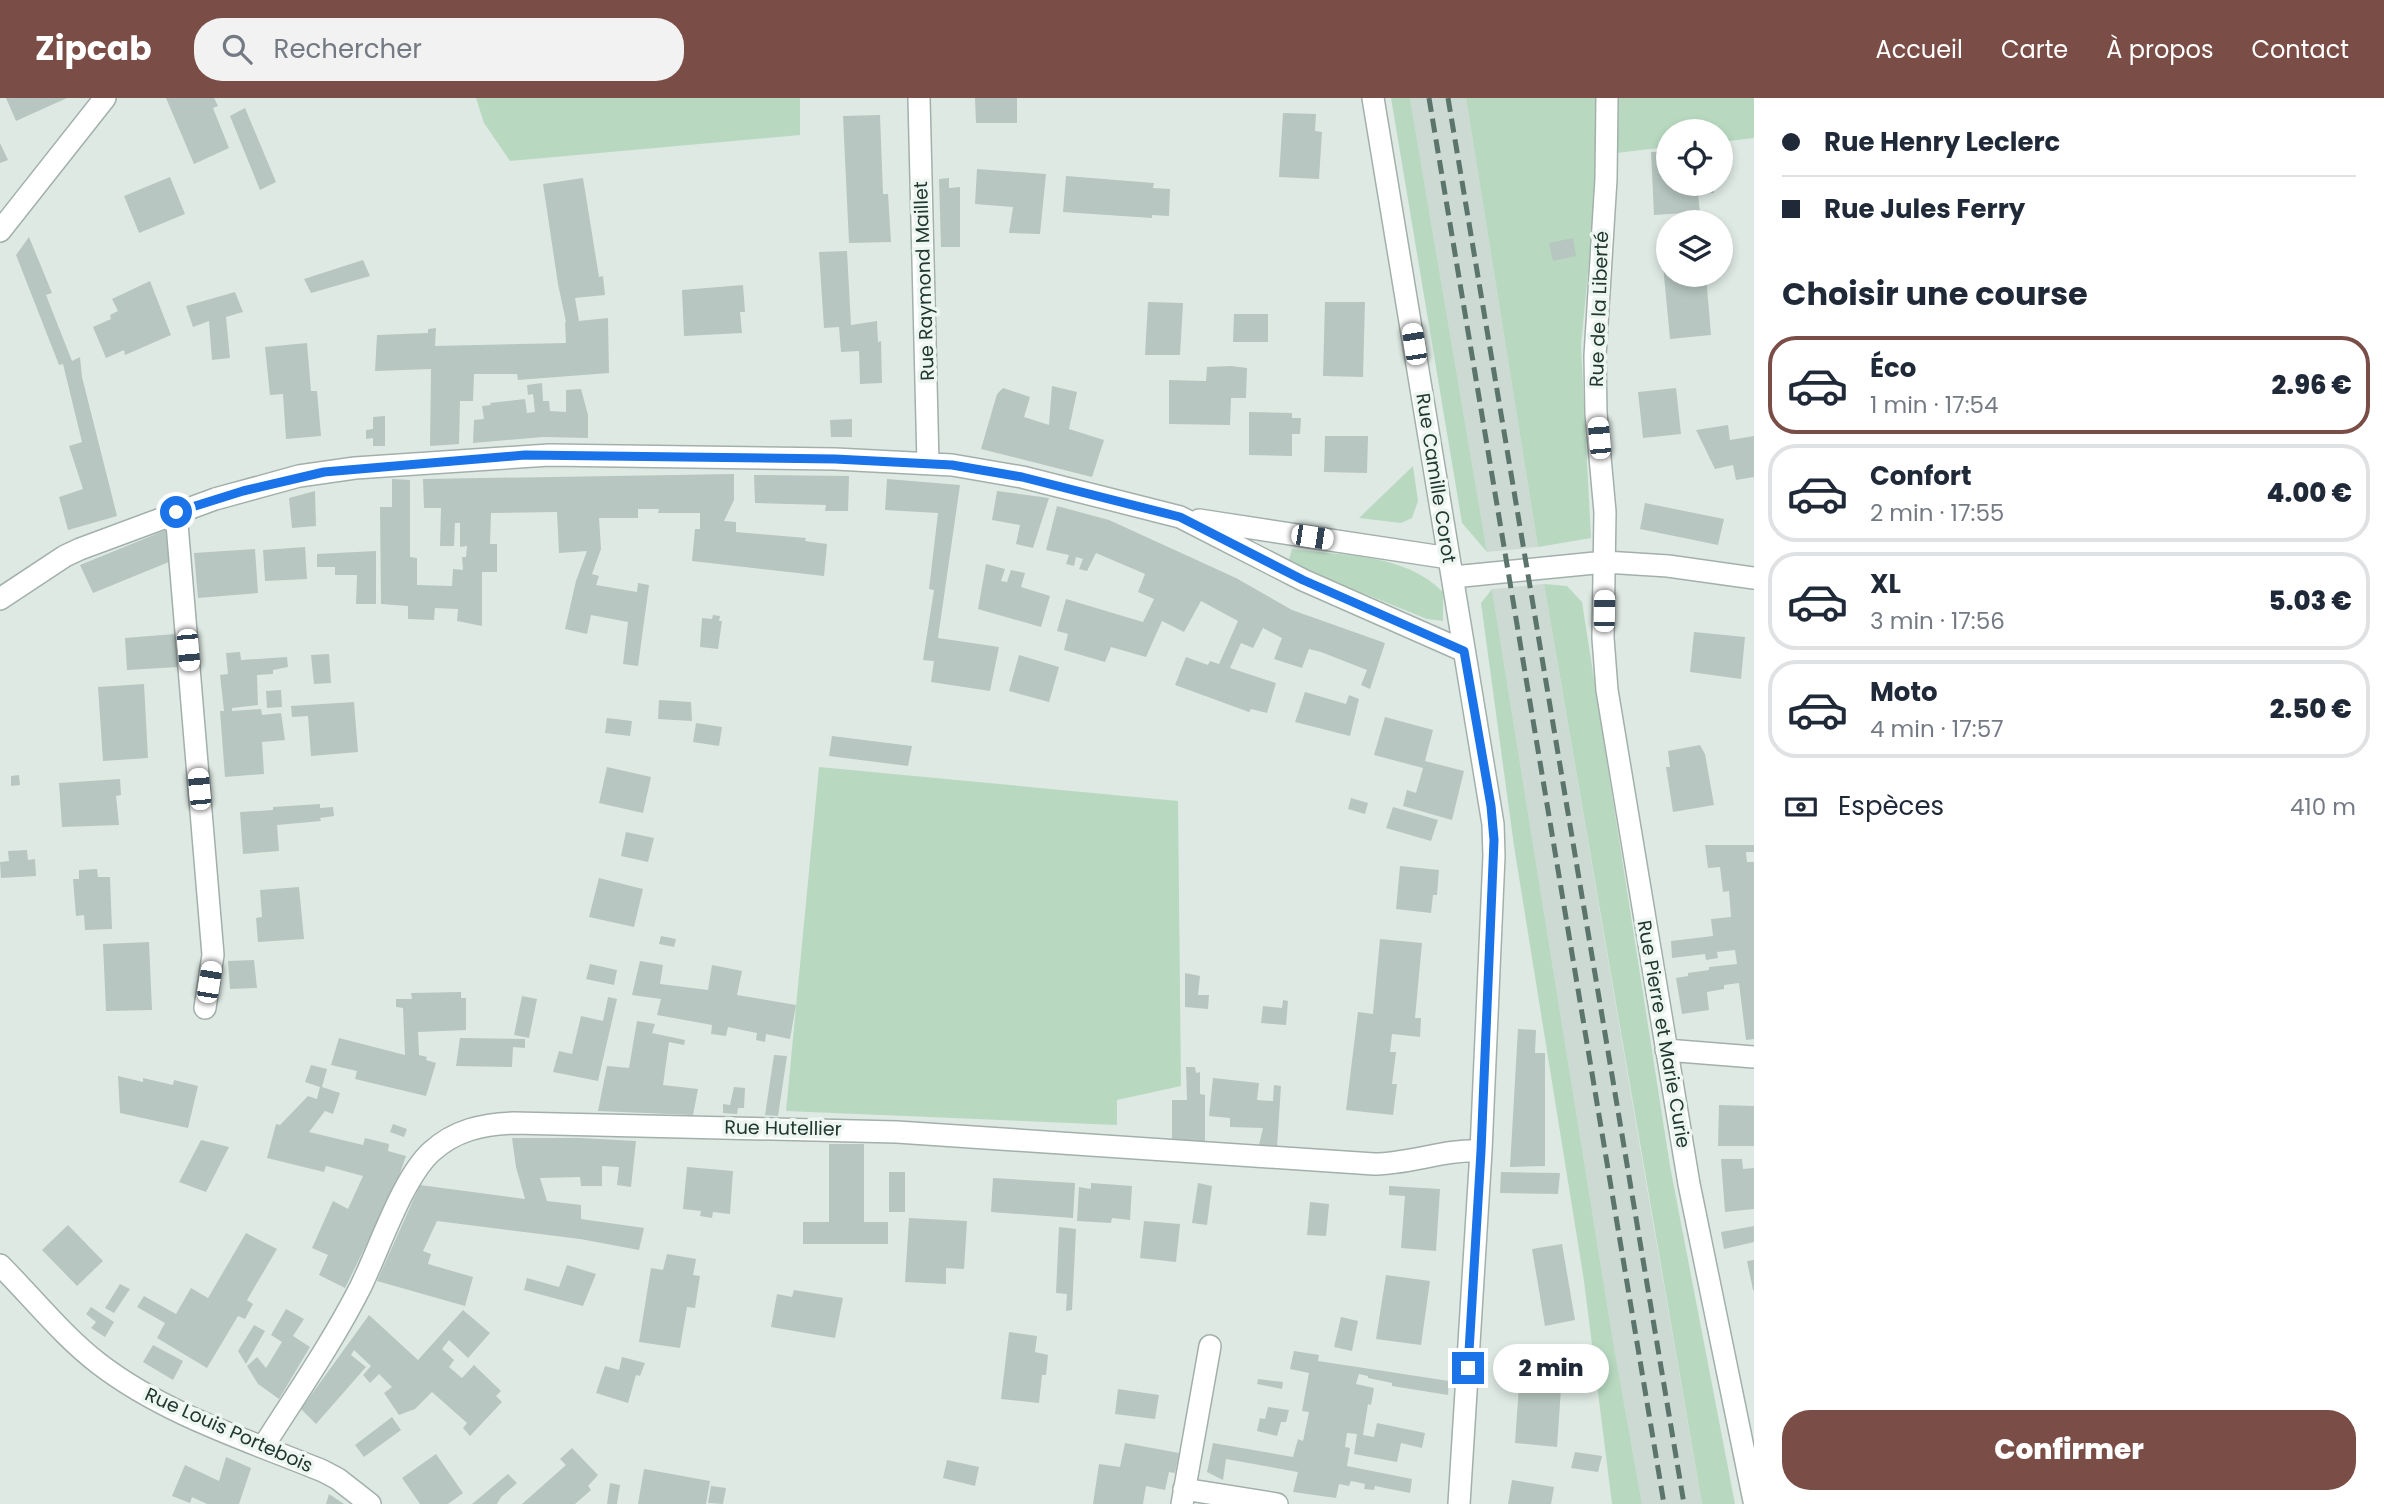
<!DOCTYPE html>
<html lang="fr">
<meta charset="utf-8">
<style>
:root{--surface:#fff;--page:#f2f2f3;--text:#1f2937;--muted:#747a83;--line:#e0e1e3;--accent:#7a4d47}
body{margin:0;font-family:Poppins,sans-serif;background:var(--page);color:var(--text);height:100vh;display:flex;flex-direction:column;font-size:26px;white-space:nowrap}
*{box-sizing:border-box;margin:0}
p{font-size:23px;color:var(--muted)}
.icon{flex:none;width:38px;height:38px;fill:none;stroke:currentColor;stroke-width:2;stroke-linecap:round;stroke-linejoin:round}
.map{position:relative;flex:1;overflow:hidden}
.panel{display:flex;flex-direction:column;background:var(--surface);width:630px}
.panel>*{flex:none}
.banner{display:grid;align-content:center;height:154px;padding:0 28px;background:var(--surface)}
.buttons{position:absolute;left:1656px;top:21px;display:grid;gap:14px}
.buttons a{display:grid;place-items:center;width:77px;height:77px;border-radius:50%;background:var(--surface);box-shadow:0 4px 10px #0003;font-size:35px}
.end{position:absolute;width:32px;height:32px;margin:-16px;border:9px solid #1a73e8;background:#fff;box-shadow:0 0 0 4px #fff}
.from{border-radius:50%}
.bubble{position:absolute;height:49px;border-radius:24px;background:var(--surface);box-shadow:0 4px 10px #0003;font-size:23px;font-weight:800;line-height:49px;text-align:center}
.car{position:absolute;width:21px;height:42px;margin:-21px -10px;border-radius:9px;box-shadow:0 0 5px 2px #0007;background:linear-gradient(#fff 24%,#345 0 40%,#fff 0 76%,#345 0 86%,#fff 0)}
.banner b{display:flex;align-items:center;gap:24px;height:66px;font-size:26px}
.banner b+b{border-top:2px solid var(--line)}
.banner i{width:18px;height:18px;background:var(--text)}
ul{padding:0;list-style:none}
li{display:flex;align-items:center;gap:21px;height:98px;margin:0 14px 10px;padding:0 14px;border:4px solid var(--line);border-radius:28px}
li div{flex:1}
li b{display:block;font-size:26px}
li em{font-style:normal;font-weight:800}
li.selected{border-color:var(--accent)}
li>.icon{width:63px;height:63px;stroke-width:1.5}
h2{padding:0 28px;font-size:32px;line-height:84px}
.pay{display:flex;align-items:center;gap:18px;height:77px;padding:0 28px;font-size:26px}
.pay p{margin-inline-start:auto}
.action{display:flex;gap:14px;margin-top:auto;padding:14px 28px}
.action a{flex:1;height:80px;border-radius:28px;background:var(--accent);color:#fff;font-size:28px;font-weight:800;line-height:80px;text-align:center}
header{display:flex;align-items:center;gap:42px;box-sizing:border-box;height:98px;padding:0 35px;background:var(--accent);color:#fff}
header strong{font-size:33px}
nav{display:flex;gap:38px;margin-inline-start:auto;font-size:24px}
.search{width:490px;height:63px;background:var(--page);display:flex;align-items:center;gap:18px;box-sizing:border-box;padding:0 24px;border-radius:28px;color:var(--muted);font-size:26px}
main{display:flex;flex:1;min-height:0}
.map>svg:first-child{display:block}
.built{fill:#cdd9d3}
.green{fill:#b8d9c0}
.building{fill:#b7c6c0}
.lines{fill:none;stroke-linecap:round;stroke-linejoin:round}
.minor-casing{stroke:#a2b0ab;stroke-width:24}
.minor{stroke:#fff;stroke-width:21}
.rail{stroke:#5b746c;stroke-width:5;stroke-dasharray:14 7;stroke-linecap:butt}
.route{stroke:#1a73e8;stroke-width:9}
.labels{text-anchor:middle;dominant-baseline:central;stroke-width:7;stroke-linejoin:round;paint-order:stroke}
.street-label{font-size:19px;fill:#213831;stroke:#eef6f2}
</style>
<header>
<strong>Zipcab</strong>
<div class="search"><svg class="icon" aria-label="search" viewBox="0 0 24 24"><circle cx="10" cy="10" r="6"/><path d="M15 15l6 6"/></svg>Rechercher</div>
<nav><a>Accueil</a><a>Carte</a><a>À propos</a><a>Contact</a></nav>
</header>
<main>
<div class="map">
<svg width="1754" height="1406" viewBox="0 0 1754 1406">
<rect width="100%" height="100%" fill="#dee9e4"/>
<path class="built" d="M1410,0H1466L1538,449L1487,454Z
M1544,486L1644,1073L1702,1406H1642L1612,1237L1492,491Z"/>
<path class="green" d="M476,0H800V37L510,63L484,25Z
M1391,0H1410L1487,454L1462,425Z
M1466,0H1754V40L1720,44V33H1668V49L1599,57L1581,248L1591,440L1538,449Z
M1413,368L1418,403L1412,420L1401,425L1359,420Z
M1292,451C1342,458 1405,455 1443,494V523L1427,521L1288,465Z
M1544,486L1567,488L1582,504L1670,1068L1735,1406H1702Z
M1492,491L1612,1237L1642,1406H1612L1584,1183L1514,748L1481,505Z
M819,669L1178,703L1181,988L1117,1002V1027L786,1013Z"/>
<path class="building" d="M6,0H67L16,23Z
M166,0H214L218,8L213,10L229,50L194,66Z
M975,0H1017V25H976Z
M245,10L276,84L260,92L230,18Z
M1283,15L1316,16L1315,33L1322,34L1319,81L1279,79Z
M880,17L883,96H888L891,144L849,145L843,18Z
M0,45L8,62L0,65Z
M1651,54H1668V86H1713L1714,95L1698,96L1700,114L1654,117Z
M977,71L1046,76L1040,136L1009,135L1013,109L975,106Z
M1066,78L1154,85L1153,90L1170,91L1169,118L1152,117V120L1063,114Z
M170,79L185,116L139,135L124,98Z
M583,80L599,179L603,178L605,197L575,200L579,223L608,220L609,275L518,282L517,276H474L473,303H460L459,346L430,348L431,271L375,273L377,237L428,235V231L436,230L435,248L566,245L565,224H566L558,186L543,86Z
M949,80V90L960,89V149H941L939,81Z
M29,139L52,195L46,197L72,263L80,259L82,279L117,418L68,432L59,399L83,391L69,348L82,344L63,266L59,267L16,157Z
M1573,140L1576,158L1553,163L1549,145Z
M847,153L851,227L877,223L878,244L881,243L882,285L860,286L859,253L841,254L839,229L824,230L819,154Z
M1662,157H1668V177H1706L1711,237L1670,241Z
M363,162L370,178L311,195L304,181Z
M150,183L171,237L125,257L124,252L106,260L93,229L111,221L110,217L118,213L112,201Z
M743,187L745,214H740L742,235L684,238L682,192Z
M235,194L243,214L226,219L230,260L212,262L209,223L193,229L186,208Z
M1148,204L1183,205L1180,257H1145Z
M1325,204H1365L1363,279L1323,278Z
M1234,216H1268V244H1233Z
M307,245L311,293H317L321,338L286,341L283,296L270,297L265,249Z
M1231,268L1247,270L1246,300H1231L1230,327L1169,326V282L1206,283L1207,269Z
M542,285L543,303H549L550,313L566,314V292L581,291L588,317V340L543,339L473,345L474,322L484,321L482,308L491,307L490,305L525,301L527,315L535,314L533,296L528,297L527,287Z
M1052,288L1077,294L1069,331L1104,342L1092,379L981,351L997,296L1003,290L1030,299L1024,319L1049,327Z
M1676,290L1681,336L1643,340L1638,294Z
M1249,314L1292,315V320H1301L1300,336H1292V358L1249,357Z
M385,318V348H373V340L366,341V332L373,331V319Z
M852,321V339H831L830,322Z
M1728,327L1730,342L1754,338V379L1736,382L1733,367L1715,371L1696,332Z
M1325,338H1368L1367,375L1324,374Z
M734,376V402L724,423L736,424V434L806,440L805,443L827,446L824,478L692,463L695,431H700V415H658L659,411H638V420H599L601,451L592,476L599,478L596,487L637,494L638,485L649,487L638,568L623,566L628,524L591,517L587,536L565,531L576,483L587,453L559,455L557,414L491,415L490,446H497V474H482V528L457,523L458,511L435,510L434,522L408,521V508L381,506L380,409H392V381L410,382V459L417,460V487L452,488L453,471L463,472L462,459H466L467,448L460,449V425H455L454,448H440L441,410H424L423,381Z
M754,377L849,378L848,413H825L826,407L755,405Z
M887,381L960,387L938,540L999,549L990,593L931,584L934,563L923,562L934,492L929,491L938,415L885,412Z
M315,393L316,428L292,430L289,400Z
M997,393L1049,400L1033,450L1016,446L1020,427L992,422Z
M1645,405L1724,421L1718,447L1640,431Z
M1057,408L1109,422L1236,480L1292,512L1385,545L1370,591L1361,587L1367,572L1321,554L1309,551L1302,570L1274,561L1282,540L1263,530L1253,550L1241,545L1230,570L1276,585L1267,615L1251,611L1249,614L1175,587L1186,559L1208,567L1210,563L1219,566L1238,523L1201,503L1184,534L1162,523L1146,559L1111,549L1105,564L1064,552L1068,536L1057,533L1066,501L1143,524L1154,501L1138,494L1145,476L1096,455L1087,473L1079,471L1083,461L1076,459L1074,468L1066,466L1069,457L1046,452Z
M166,432L169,464L93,495L80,467Z
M305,449L307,481L265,483L263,452Z
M255,451L258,495L198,500L194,455Z
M376,453V506H356L357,477H335V469H317V456Z
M986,466L1005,471L1001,483L1007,484L1011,472L1025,475L1021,489L1050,498L1041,529L978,511Z
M713,517L720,518L719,523H722L718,551L700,549L702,520L712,521Z
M1694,534L1745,539L1741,581L1690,574Z
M175,536L178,569L127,572L125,540Z
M240,554L241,562L287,559L288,569L273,572V576L257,577L258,607L232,610V613L261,611L262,617L281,615L285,642L262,644L264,676L225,679L220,613H224L220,577L228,576L226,555Z
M329,556L331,585L314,586L311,557Z
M1019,557L1059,569L1049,604L1009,593Z
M144,586L148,660L103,663L98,589Z
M281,592L282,609L267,610L266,593Z
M1305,594L1346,606L1349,597L1359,601L1350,638L1295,624Z
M659,602L691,604L692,623L658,621Z
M354,604L358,654L311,658L308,618L292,619L291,608Z
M1385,619L1433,632L1425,663L1464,673L1452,722L1403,708L1407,692L1416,695L1423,670L1374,657Z
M607,620L632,623L630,638L605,635Z
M696,625L722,629L719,648L693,644Z
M832,638L912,648L908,668L829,658Z
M1700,647L1705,656L1714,707L1673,714L1666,669H1670L1668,653Z
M607,669L651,679L643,715L599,705Z
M19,677L20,687L11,688V678Z
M120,681L121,697L116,698L119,727L62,729L59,685Z
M1351,700L1368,705L1365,716L1348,711Z
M320,706V710L333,709L334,718L320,720L321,723L277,727L279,753L243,756L240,714L273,712V709Z
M1393,709L1438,722L1431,743L1386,730Z
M626,734L654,740L648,764L621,758Z
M1705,747H1754V754H1746L1747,764H1754V941L1746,942L1739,885L1724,887V891L1707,894L1709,912L1682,916L1676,880L1688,878V875L1709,872V869L1737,866L1735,852L1717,854L1718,860L1706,862L1705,856L1672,860L1671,843L1713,838L1711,821L1731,819L1729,793L1723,794L1720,769L1708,770Z
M27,752L28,762L35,761L36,778L1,780L0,764L9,763L8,753Z
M1400,768L1439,772L1437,797H1433L1431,815L1396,811Z
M97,771L98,779H110L112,831L85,832L84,817L76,818L73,781H79V772Z
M599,780L643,791L634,829L589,819Z
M299,789L304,841L258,844L256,820L262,819L260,792Z
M661,838L676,841L674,849L659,846Z
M1380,841L1422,845L1415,920H1421L1420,939L1392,936L1390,954H1396L1392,986H1397L1393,1017L1346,1012L1358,914L1373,916Z
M149,844L152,912L106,913L103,846Z
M254,862L257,890L230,891L228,863Z
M640,863L663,867L660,886L708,892L712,867L742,873L737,897L796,907L790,941L766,936L765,944L756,942L757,935L728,929L726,938L711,936L712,927L657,917L661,901L632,897Z
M590,866L617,872L614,887L586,881Z
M1185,875L1200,878L1198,897H1209L1208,911L1185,909Z
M461,894V900H466V932L418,934L419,957L427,959L426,962L436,965L426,998L355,981L357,973L331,967L339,940L405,957L403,910L396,909V901H412L411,895Z
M522,898L537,901L529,940L514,937Z
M608,899L617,901L598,983L553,974L559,953L572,956L581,918L603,923Z
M1283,902L1288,903L1286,927L1261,925L1263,908L1282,910Z
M637,923L655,926L652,935L685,942L684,947L669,944L663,987L698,991L693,1017L598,1013L607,968L629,970Z
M1518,931L1536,932L1535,955H1545V1068L1510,1069Z
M460,940L525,941V950L513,949L512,969L456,968Z
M774,957L787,958L778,1018L765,1017Z
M311,967L327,971L322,989L340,995L333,1016L325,1013L309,1034L363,1047L365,1040L389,1046L388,1053L406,1058L397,1084L345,1190L319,1177L328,1157L312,1150L333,1103L348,1111L363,1078L326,1068L324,1074L267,1060L276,1026L280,1027L308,998L317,1001L320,989L305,984Z
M1186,969H1195L1196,975L1200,974V996L1205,997V1044L1172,1042V1002H1187Z
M118,978L143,984V980L173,987L174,982L198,988L188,1030L120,1015Z
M1213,980L1259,985L1257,1002L1273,1003L1274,987L1281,988L1277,1050L1259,1047L1263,1030L1230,1029V1020L1209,1018Z
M734,989L745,990L744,1010H738L737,1016L723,1015V1006L730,1007Z
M1719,1007L1754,1008V1048H1718Z
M393,1026L407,1031L404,1039L390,1034Z
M512,1040H580L636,1043L631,1089L617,1087L619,1069L602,1068V1088H581L580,1079L540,1080L547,1103L581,1107V1121L644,1130L639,1152L580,1141L437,1123L423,1153L431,1156L428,1166L473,1179L465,1208L377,1183L420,1087L525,1101L516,1069Z
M201,1042L229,1049L206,1094L179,1084Z
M829,1046H864V1124H888V1146H803V1124H829Z
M1721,1061H1742L1743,1071L1754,1070V1111L1725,1114Z
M687,1069L733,1073L730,1116L713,1114L712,1120L700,1118L701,1113L683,1111Z
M889,1074H905V1114H889Z
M1501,1074L1560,1075L1558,1096L1500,1095Z
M993,1080L1075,1085L1073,1120L991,1114Z
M1091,1085L1132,1088L1130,1122L1112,1120L1111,1125L1077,1123L1079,1089L1091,1091Z
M1198,1085L1212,1088L1207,1127L1192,1125Z
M1389,1088L1440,1091L1436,1153L1401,1150L1405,1098L1389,1097Z
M1310,1104L1329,1106L1326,1138L1307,1137Z
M909,1120L967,1123L964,1171L946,1170V1186L905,1184Z
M1144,1123L1180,1126L1176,1164L1140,1160Z
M68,1127L103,1163L77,1188L42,1152Z
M1754,1128V1144L1724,1151L1721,1134Z
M1059,1129L1076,1131L1072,1212L1066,1213L1067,1196L1056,1195Z
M246,1135L277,1151L247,1202L253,1206L245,1221L238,1218L207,1270L157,1240L165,1225L137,1209L144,1198L176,1216L191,1190L208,1200Z
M1562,1146L1575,1222L1545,1228L1532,1151Z
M667,1156L696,1161L693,1177L700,1178L695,1210L687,1209L680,1250L639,1244L651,1170L663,1172Z
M1754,1162V1192H1753L1747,1163Z
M567,1167L596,1176L583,1208L524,1192L527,1180L559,1189Z
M1386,1177L1430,1183L1421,1247L1376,1241Z
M120,1186L130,1191L114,1215L105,1210Z
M794,1192L843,1200L835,1240L771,1229L777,1196L792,1199Z
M91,1209L114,1224L105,1239L91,1230L96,1224L86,1216Z
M286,1211L304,1221L293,1238L310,1249L279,1301L258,1286L247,1268L257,1259L266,1270L282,1244L271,1237Z
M463,1212L490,1235L468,1260L449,1242L442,1251L454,1262L449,1269L462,1280L474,1267L501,1293L496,1298L502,1304L470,1338L463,1330L467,1325L432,1294L415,1311L399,1317L384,1295L392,1289L379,1276L370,1285L363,1277L371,1268L354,1252L351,1257L366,1269L316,1326L301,1311L369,1217L418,1262Z
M1341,1219L1358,1223L1352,1253L1334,1249Z
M254,1227L265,1233L246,1266L238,1253Z
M1009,1234L1037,1238L1035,1254L1048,1257L1046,1277H1042L1039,1305L1001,1301Z
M153,1247L183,1263L173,1282L143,1264Z
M1294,1253L1319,1257L1318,1263L1449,1283L1448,1297L1392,1288V1285L1368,1280V1278L1359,1276L1356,1286L1374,1290L1371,1307L1368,1306L1363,1337L1374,1339L1377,1325L1425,1335L1422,1350L1401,1345L1397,1364L1354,1356L1357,1336L1347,1335L1345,1349L1350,1350L1347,1368L1412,1381L1410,1395L1375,1388L1374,1392L1364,1391L1365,1386L1351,1383L1349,1388L1339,1386L1336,1400L1293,1394L1298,1374L1226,1361L1223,1382L1207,1374L1213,1345L1293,1359L1298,1341L1303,1343L1309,1314L1302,1313L1309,1275L1290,1271Z
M1524,1258L1559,1259L1558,1276H1562L1557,1349L1515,1345L1520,1273H1523Z
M622,1259L645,1265L640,1278L636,1277L628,1305L596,1295L605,1268L619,1272Z
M1258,1281L1283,1284L1282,1291L1257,1286Z
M1118,1291L1159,1297L1155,1321L1115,1316Z
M1268,1309L1289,1312L1286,1324H1281L1277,1338L1257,1333L1260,1320L1265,1321Z
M392,1319L401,1332L364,1359L355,1347Z
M1125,1345L1179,1355L1175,1375L1169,1374L1165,1392L1146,1388L1143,1406H1093L1099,1366L1120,1369Z
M572,1350L598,1377L588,1388L591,1392L575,1406H522L566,1367L560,1361Z
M1575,1354L1602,1358L1598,1374L1571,1370Z
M436,1356L463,1395L448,1406H420L402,1380Z
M226,1359L251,1370L239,1406H207L192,1399L190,1405L172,1398L185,1367L219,1383Z
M947,1362L979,1369L975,1388L943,1380Z
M644,1371L710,1383L706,1406H638Z
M508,1376L517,1385L501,1399L497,1406H472Z
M1512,1382L1554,1389L1551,1406H1508Z
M610,1385L620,1387L617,1406H607Z
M711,1388L726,1390L723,1406L708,1405Z
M329,1396L344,1406H326Z"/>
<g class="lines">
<defs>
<path id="minor" d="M919,0L928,365
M1373,0L1493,726L1494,758L1481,1053L1459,1406
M1607,0L1606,81L1595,258L1596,315L1605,414L1603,540L1607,592L1689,1086L1754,1403
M0,133L105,0
M176,414L213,857L205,910
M1199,422L1449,460
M1453,479L1605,464L1668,468L1754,480
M0,501L65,458L80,451L215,401L299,378L355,370L549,357L835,361L952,367L1022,379L1180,419L1303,482L1464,553
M1666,952L1754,959
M0,1167C32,1199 62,1237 98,1265C164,1316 247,1342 323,1373L338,1381L370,1406
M263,1349C296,1297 332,1245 360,1190C379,1152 402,1081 431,1054C455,1032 483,1026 514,1025L897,1034L1374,1066C1410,1066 1444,1051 1481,1053
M1184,1391L1277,1406
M1182,1406L1210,1248"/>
</defs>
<use href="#minor" class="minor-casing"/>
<use href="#minor" class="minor"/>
<path class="rail" d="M1429,0L1664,1406
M1448,0L1684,1406"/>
</g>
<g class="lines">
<path class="route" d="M176,414L243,393L324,374L525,357L835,361L952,367L1022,379L1180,419L1303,482L1464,553L1491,708L1494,742L1481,1053L1468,1270"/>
</g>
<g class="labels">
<g class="street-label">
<text transform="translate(924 183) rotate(-92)">Rue Raymond Maillet</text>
<text transform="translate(1599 211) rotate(-88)">Rue de la Liberté</text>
<text transform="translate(1436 380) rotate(81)">Rue Camille Corot</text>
<text transform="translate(1664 936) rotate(80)">Rue Pierre et Marie Curie</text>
<text transform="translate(783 1030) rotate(1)">Rue Hutellier</text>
<text transform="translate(229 1332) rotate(24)">Rue Louis Portebois</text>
</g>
</g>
</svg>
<div class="buttons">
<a><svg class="icon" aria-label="locate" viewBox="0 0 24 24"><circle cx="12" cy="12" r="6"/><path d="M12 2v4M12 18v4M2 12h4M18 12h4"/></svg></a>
<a><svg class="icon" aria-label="layers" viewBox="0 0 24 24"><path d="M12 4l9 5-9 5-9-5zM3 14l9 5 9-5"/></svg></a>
</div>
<i class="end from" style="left:176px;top:414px"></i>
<i class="end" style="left:1468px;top:1270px"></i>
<div class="bubble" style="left:1493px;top:1246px;width:116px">2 min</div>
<i class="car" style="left:1414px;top:246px;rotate:351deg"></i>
<i class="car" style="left:1599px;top:340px;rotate:355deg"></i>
<i class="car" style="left:1312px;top:439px;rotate:99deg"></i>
<i class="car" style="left:1604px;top:513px;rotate:1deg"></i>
<i class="car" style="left:188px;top:552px;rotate:175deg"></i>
<i class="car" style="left:199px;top:691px;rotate:355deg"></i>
<i class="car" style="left:209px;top:884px;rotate:9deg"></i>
</div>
<section class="panel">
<div class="banner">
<b><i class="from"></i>Rue Henry Leclerc</b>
<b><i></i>Rue Jules Ferry</b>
</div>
<h2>Choisir une course</h2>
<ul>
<li class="selected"><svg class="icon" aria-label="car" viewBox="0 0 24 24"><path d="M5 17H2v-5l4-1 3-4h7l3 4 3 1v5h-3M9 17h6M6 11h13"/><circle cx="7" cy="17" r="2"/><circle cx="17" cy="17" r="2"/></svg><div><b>Éco</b><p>1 min · 17:54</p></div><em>2.96 €</em></li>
<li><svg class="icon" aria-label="car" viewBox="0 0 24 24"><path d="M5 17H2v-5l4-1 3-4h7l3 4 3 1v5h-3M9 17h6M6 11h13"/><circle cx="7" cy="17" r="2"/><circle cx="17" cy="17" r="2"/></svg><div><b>Confort</b><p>2 min · 17:55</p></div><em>4.00 €</em></li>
<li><svg class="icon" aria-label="car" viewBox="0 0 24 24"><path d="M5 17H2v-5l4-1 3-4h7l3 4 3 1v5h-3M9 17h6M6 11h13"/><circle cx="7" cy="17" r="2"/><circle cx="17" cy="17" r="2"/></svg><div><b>XL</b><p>3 min · 17:56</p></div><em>5.03 €</em></li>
<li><svg class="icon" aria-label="car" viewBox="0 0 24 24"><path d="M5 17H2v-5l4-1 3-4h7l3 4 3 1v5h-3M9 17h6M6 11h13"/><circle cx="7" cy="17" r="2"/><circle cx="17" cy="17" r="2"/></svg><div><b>Moto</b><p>4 min · 17:57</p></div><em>2.50 €</em></li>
</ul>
<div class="pay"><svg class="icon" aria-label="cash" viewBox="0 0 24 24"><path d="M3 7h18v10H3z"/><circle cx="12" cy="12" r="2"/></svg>Espèces<p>410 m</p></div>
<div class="action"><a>Confirmer</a></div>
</section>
</main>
